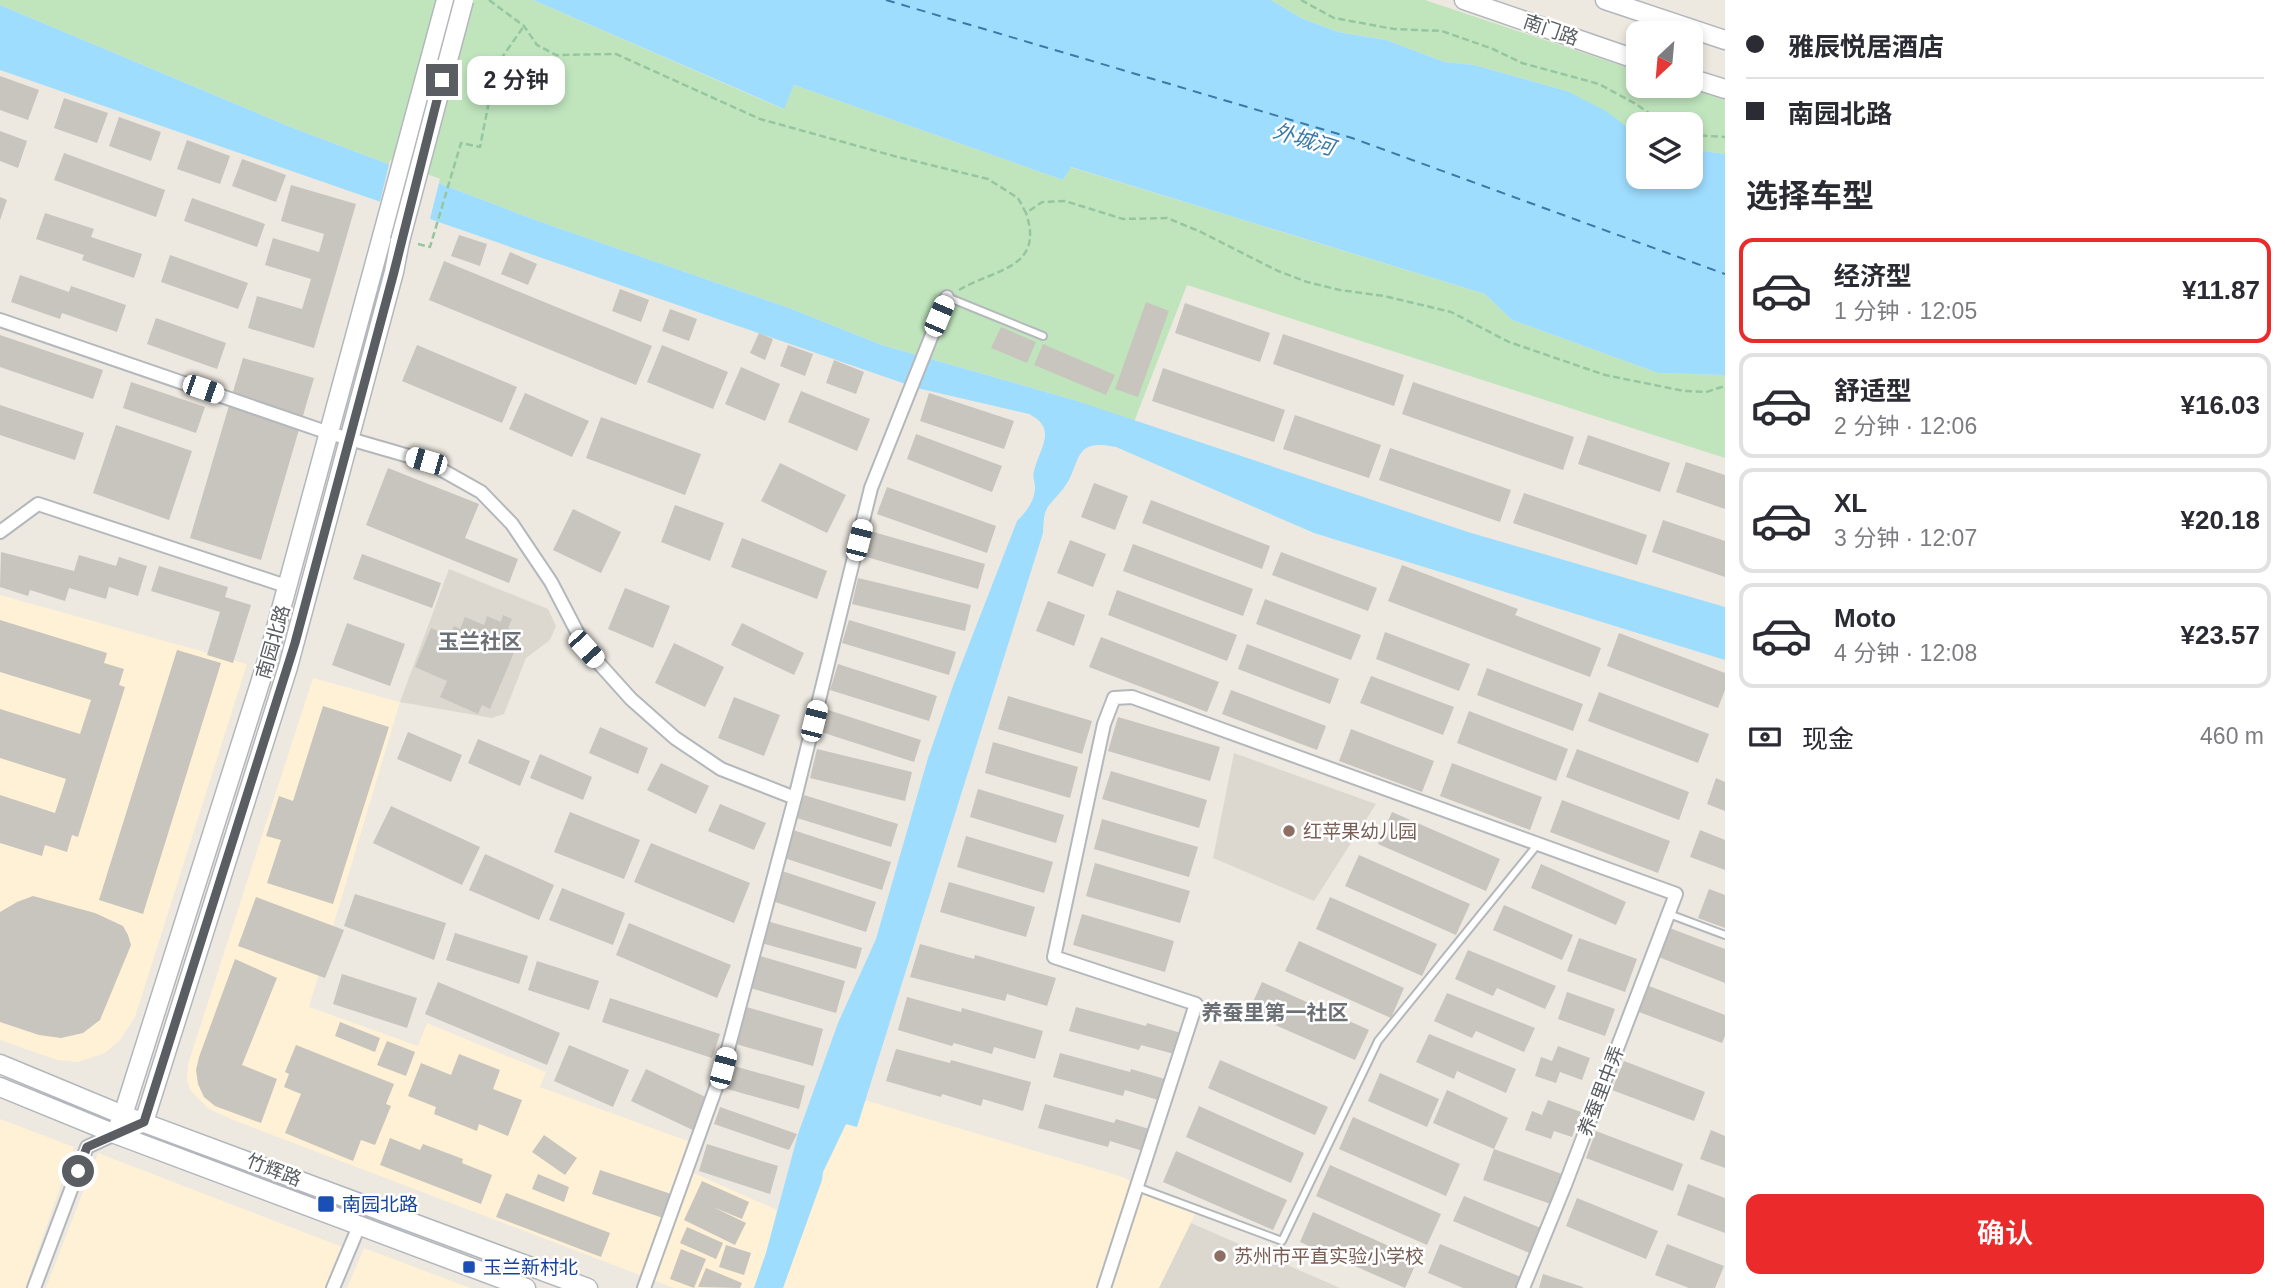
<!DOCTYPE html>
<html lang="zh">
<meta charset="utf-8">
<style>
:root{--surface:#fff;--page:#f2f2f3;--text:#2b2b33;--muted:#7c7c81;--line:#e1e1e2;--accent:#ea2a2b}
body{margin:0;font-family:Arial,"Noto Sans SC",sans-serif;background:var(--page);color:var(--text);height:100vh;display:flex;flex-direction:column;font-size:26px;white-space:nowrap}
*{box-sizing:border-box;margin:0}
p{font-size:23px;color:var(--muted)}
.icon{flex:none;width:38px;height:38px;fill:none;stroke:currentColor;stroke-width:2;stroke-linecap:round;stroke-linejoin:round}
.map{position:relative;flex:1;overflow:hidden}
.sheet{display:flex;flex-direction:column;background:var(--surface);width:560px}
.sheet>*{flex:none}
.banner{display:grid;align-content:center;height:154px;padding:0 21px;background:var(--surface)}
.needle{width:46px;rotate:206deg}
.controls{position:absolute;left:1626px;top:21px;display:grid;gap:14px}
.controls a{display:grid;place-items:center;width:77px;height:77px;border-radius:14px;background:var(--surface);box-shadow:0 4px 10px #0003;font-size:35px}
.end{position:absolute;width:32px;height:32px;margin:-16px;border:9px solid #5a5e62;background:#fff;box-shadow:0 0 0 4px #fff}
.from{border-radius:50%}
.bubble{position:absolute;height:49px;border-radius:14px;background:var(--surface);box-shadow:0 4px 10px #0003;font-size:23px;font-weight:600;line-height:49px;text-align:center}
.car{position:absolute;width:21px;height:42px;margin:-21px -10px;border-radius:9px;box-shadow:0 0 5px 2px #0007;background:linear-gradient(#fff 24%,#345 0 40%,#fff 0 76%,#345 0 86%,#fff 0)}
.banner b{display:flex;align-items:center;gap:24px;height:66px;font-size:26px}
.banner b+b{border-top:2px solid var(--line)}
.banner i{width:18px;height:18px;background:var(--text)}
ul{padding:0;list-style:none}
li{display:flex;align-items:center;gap:21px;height:105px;margin:0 14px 10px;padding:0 7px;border:4px solid var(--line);border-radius:14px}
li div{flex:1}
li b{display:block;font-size:26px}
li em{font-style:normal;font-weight:600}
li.on{border-color:var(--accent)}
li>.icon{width:63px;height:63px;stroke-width:1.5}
h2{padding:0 21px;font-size:32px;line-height:84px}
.pay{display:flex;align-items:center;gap:18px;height:77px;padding:0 21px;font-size:26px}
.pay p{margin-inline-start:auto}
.primary-button{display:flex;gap:14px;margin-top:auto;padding:14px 21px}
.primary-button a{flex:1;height:80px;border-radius:14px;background:var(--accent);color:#fff;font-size:28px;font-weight:600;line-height:80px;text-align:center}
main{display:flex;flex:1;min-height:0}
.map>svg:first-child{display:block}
.commercial{fill:#fef1d5}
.education{fill:#ddd8cf}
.green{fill:#c0e5bd}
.water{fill:#9fddff}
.pier{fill:#ede9e1}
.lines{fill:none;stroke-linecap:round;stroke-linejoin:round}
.ferry{stroke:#3a7aa8;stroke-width:2;stroke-dasharray:9 7;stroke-linecap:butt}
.building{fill:#c8c4be}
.lane-casing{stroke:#b4b8bc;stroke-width:10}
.street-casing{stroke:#b4b8bc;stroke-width:16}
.secondary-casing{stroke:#b3b7bc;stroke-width:21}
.path{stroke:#96c6a0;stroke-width:2.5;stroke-dasharray:7 3.5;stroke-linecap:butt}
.lane{stroke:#fff;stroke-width:6}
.street{stroke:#fff;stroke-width:12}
.secondary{stroke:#fff;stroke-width:18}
.secondary-bridge-casing{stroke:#b3b7bc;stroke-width:21;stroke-linecap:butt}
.secondary-bridge{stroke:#fff;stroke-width:18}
.route{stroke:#5a5e62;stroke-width:9}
.education-dot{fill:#8d6e63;stroke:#fff;stroke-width:2.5}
.transit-dot{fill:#1a4fb4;stroke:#fff;stroke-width:2.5}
.labels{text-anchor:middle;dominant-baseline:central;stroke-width:5;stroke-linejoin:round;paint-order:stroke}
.street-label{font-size:19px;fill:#5a5e62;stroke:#fff}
.education-label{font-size:19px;fill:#785e54;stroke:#fff;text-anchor:start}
.transit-label{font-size:19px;fill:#164399;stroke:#fff;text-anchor:start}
.water-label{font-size:21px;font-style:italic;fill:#3a7aa8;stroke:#fff}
.neighbourhood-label{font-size:21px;font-weight:bold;fill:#6b7074;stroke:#fff}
</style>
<main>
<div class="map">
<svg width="1725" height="1288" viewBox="0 0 1725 1288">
<rect width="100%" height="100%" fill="#ede9e1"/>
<path class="commercial" d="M0,595L247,664L135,1017L120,1040L105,1053L78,1062L57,1060L0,1040Z
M313,678L400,702L309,1007L418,1046L427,1023L546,1072L540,1087L696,1144L689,1171L777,1210L766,1253L754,1288H674L233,1120L209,1109L190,1090L187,1080L188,1064Z
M864,1100L1120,1176L1197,1210L1159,1288H783L822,1180L823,1172L846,1124L857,1127Z
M0,1119L74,1147L25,1288H0Z
M98,1153L345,1248L329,1288H46Z
M364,1248L470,1288H347Z"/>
<path class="education" d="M449,569L548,609L556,626L550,640L526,658L504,714L492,718L400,702Z
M1234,753L1376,804L1314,901L1213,858Z
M1191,1223L1340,1288H1159Z"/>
<path class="green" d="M0,0H533L783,109L794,85L1063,180L1070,167L1485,294L1512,320L1658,373L1725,375V458L1187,285L1134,422L1074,400L882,345L789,308L538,221L288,126L0,5Z
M1271,0H1425L1638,71V86H1682L1725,100V154L1691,149L1690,124H1638V135L1567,91L1474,65L1445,62L1386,40L1338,32L1301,18Z"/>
<path class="water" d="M533,0H1271L1301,18L1338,32L1386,40L1445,62L1474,65L1567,91L1606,111L1638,135V177H1690L1691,149L1725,154V375L1658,373L1512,320L1485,294L1071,167L1063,180L794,85L784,109Z
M0,5L288,126L538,221L789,308L882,345L1074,400L1468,532L1725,607V660L1314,533L1116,447C1070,437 1082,466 1063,489C1047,509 1044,504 1043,533L857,1127L846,1124L823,1172L822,1180L783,1288H754L766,1253L798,1134L838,1023L876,939L928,758L954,683L1017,521C1026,512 1035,501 1035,487C1035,481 1032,477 1034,471C1040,447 1058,429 1029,414L917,388L0,70Z"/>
<path class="pier" d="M390,160L440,179L429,223L379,206Z"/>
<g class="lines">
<path class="ferry" d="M886,0L1352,138L1725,274"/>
</g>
<path class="building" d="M0,76L39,90L28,120L0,110Z
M64,98L108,113L97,143L54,128Z
M119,117L161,132L151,161L109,146Z
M0,131L27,141L18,168L0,161Z
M187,140L230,156L220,184L177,169Z
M64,153L165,190L156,217L54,180Z
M242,159L286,175L276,202L232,186Z
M291,185L356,204L314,348L248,328L257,296L302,309L311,279L265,265L273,238L319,252L324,234L281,221Z
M0,197L7,200L0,220Z
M192,198L265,224L257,247L184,221Z
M45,213L94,229L91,237L142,254L134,278L82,260L84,255L36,239Z
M459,235L487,244L480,266L451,256Z
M510,252L537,264L528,285L501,274Z
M170,255L248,283L238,309L161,282Z
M444,261L652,346L636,385L429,300Z
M20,275L69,292L71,286L126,305L117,332L62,313L60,319L11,302Z
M620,289L649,300L641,322L612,311Z
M1146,302L1169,311L1138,397L1115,389Z
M1185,303L1270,333L1260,362L1175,333Z
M670,309L697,319L689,341L662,331Z
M156,318L226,343L217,369L147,344Z
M1001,327L1036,342L1027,363L991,348Z
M759,333L773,339L765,360L750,353Z
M1283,334L1404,375L1394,406L1273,364Z
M0,335L103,370L93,399L0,367Z
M1043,344L1115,375L1106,395L1034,365Z
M417,345L517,387L502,423L402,381Z
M662,345L728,372L713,409L647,382Z
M788,345L813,354L805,376L780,366Z
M243,358L314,378L261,560L190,538Z
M834,360L864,372L856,394L826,383Z
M741,367L780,384L765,421L725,404Z
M1163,368L1285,410L1274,442L1152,401Z
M131,382L205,407L196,433L123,408Z
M1413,382L1574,437L1563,470L1402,414Z
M801,391L870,419L857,451L788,422Z
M525,393L589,421L572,457L509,429Z
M929,393L1014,421L1004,449L920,421Z
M0,405L84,433L75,460L0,435Z
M1295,415L1381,445L1369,478L1283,449Z
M601,417L701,454L685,495L586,458Z
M116,425L192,451L169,520L93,493Z
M916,434L1002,466L992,492L907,459Z
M1588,435L1670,463L1660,492L1578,464Z
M1390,448L1511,490L1500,522L1379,480Z
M1686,462L1725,475V509L1676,492Z
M780,463L846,495L827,533L761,501Z
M388,468L479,504L465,538L518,559L509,583L366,525Z
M1094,483L1128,496L1115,530L1081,517Z
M887,487L996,526L987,553L877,514Z
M1524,493L1647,535L1637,565L1513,523Z
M1151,500L1270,546L1262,569L1142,523Z
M675,505L724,523L710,561L661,542Z
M573,509L621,532L601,573L553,550Z
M1663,520L1725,541V577L1652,552Z
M870,531L985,564L978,589L863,556Z
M742,538L827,571L817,599L731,567Z
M1070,540L1106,554L1093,587L1057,573Z
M1133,544L1253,589L1243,616L1123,571Z
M1,552L74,571L79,555L116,566L119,557L147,566L138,596L109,587L106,599L69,588L65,601L30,590L28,596L0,587Z
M1281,552L1377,588L1368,611L1272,575Z
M362,554L441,583L432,608L353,579Z
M1402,565L1518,609L1515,615L1601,648L1590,677L1388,601Z
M159,566L228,587L225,597L251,605L233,663L207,655L220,612L151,591Z
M858,578L971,605L965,631L852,604Z
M625,588L670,606L653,648L608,629Z
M1117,590L1237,635L1227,661L1108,615Z
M1265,599L1361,635L1351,660L1256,624Z
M1048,601L1085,615L1074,646L1036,631Z
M503,615L512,619L508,628L522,634L490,709L482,705L478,714L440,697L447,681L415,667L431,628L449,636L454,626L460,629L465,617L484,625L487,616L501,622Z
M0,620L107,653L104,663L124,669L119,685L125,687L78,837L72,835L67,852L45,845L42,856L0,843V795L55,813L66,779L0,758V709L80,734L91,700L0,672Z
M849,620L956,652L949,675L842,643Z
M347,623L405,644L390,686L332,665Z
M742,623L804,653L794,675L731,645Z
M1385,632L1470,664L1459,691L1376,659Z
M1619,633L1725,673V690L1718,708L1607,666Z
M1101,637L1219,682L1207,712L1089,667Z
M674,643L724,667L705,707L655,683Z
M1247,644L1339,679L1330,704L1238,669Z
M177,650L221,663L143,914L99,900Z
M838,664L937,696L929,721L830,690Z
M1487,668L1583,704L1573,731L1477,695Z
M1371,676L1454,707L1443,735L1360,703Z
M1231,690L1326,726L1317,750L1222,714Z
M1599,692L1709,734L1698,763L1588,721Z
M1008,696L1092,721L1082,754L998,729Z
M734,697L780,715L764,756L718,738Z
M323,706L389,727L333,904L267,883L281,840L266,836L279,796L293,801Z
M825,709L921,740L914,762L818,731Z
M1469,711L1568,749L1556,781L1457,743Z
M1118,717L1220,747L1210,781L1108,751Z
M600,727L648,748L638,774L589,753Z
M1351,729L1434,761L1422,792L1339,761Z
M408,732L462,755L451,782L397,759Z
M478,739L530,761L520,786L468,763Z
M993,742L1078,767L1070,798L985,773Z
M817,749L912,772L905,801L810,778Z
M1577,749L1689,792L1679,820L1566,777Z
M540,754L592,777L583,800L530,778Z
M661,763L709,786L696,814L647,790Z
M1452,763L1542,797L1530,830L1440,796Z
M1111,771L1207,800L1199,828L1102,799Z
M1716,778L1725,782V811L1707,804Z
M978,789L1064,815L1056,843L970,817Z
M804,795L898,824L891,847L797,818Z
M1562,800L1670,841L1658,873L1550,832Z
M720,804L766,823L754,850L708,831Z
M391,806L480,847L462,885L373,843Z
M570,812L640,840L624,879L554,852Z
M1392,812L1500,859L1486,891L1378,844Z
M1102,819L1198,847L1189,877L1094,849Z
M790,829L891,862L882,890L781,857Z
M1700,830L1725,840V870L1690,857Z
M966,836L1053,862L1044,893L957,867Z
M651,843L750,883L734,923L634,882Z
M485,854L554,885L539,920L469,890Z
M1359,855L1470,904L1456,935L1345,886Z
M1095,863L1190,891L1180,923L1086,896Z
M1541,864L1626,902L1616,925L1531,888Z
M779,870L876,902L866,932L769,900Z
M949,882L1035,907L1026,937L940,912Z
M562,888L625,913L613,945L549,920Z
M1709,889L1725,895V928L1698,918Z
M355,894L446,923L434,960L344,926Z
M33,896L95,913L123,926L128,935L131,945L100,1020L83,1033L61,1038L39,1035L0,1022V912L17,902Z
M256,897L344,930L325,978L238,946Z
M1330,897L1437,944L1422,976L1316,929Z
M1504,905L1573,935L1562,960L1493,930Z
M1082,914L1174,941L1165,972L1073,945Z
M767,921L862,948L856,969L761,943Z
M629,923L731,965L717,998L616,955Z
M1667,927L1725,949V983L1656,956Z
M455,933L528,956L519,984L446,960Z
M1579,938L1637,959L1625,992L1567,971Z
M1299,941L1404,988L1391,1018L1285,971Z
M920,944L974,959L975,955L1056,978L1047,1006L1007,994L1005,1001L910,977Z
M1468,950L1556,986L1545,1009L1497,988L1493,996L1455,979Z
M757,955L845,981L836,1013L747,987Z
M235,959L277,978L242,1065L277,1079L261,1123L215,1106L204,1097L198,1084L196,1070L199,1057Z
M537,961L599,981L589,1010L528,990Z
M342,974L417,998L407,1028L333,1004Z
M438,982L560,1033L547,1065L425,1014Z
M1262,982L1369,1030L1355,1060L1248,1013Z
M1649,986L1725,1015V1036L1722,1043L1639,1012Z
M1567,992L1615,1009L1605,1036L1558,1019Z
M1447,993L1535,1028L1524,1052L1476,1031L1472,1038L1434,1021Z
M907,997L961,1012L962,1008L1043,1031L1035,1059L994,1047L992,1054L954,1043L952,1046L898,1030Z
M610,998L720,1034L712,1058L602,1022Z
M743,1006L823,1029L813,1066L732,1043Z
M1076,1007L1146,1026L1147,1023L1181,1033L1174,1054L1141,1045L1139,1050L1069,1031Z
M340,1022L380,1038L375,1052L335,1036Z
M1429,1034L1516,1069L1506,1093L1457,1071L1454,1079L1416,1062Z
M387,1041L415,1052L406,1076L377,1065Z
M296,1045L394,1084L386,1104L391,1106L375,1145L361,1140L353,1161L285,1133L301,1094L284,1087L289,1074L285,1072Z
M569,1045L629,1070L613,1107L554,1081Z
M1558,1046L1590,1058L1582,1080L1560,1072L1556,1083L1535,1076L1541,1057L1552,1061Z
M896,1049L950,1063L951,1060L1031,1082L1023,1111L983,1099L981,1106L942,1094L941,1097L886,1081Z
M1060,1053L1130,1072L1131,1069L1165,1079L1158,1100L1125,1090L1123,1096L1053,1077Z
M459,1054L500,1070L493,1089L522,1100L508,1136L479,1124L477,1131L434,1114L436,1107L408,1096L421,1063L451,1075Z
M1220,1060L1328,1107L1315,1135L1208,1088Z
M1624,1061L1705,1092L1694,1121L1612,1090Z
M727,1064L805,1086L799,1109L720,1087Z
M646,1069L712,1100L697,1132L631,1101Z
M1380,1073L1439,1099L1427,1127L1368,1101Z
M1447,1090L1508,1118L1494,1149L1433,1123Z
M1548,1100L1581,1112L1572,1137L1554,1131L1551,1139L1525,1130L1532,1111L1542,1115Z
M1045,1104L1114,1123L1116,1119L1149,1129L1143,1151L1110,1141L1108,1147L1038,1128Z
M1199,1106L1304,1153L1291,1183L1186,1137Z
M720,1107L797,1134L789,1150L714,1124Z
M1353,1117L1460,1164L1446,1196L1339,1149Z
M1711,1130L1725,1136V1168L1700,1159Z
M1596,1131L1683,1164L1673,1191L1586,1158Z
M544,1135L577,1158L565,1175L532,1152Z
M390,1138L420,1150L423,1144L463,1159L462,1163L492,1175L481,1204L380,1165Z
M707,1144L778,1166L770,1194L699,1171Z
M1494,1149L1567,1176L1556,1206L1483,1180Z
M1176,1151L1287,1200L1273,1230L1163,1182Z
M1330,1165L1441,1214L1427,1245L1316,1196Z
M600,1170L674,1195L666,1219L592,1194Z
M538,1174L569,1187L564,1202L532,1189Z
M702,1181L749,1202L742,1219L713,1207L746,1223L735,1245L684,1220Z
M1688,1184L1725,1198V1233L1677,1215Z
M506,1193L610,1233L601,1257L496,1217Z
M1464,1196L1543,1229L1532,1254L1453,1221Z
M1577,1198L1658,1231L1646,1259L1566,1226Z
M1313,1212L1418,1259L1405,1288L1300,1242Z
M687,1227L723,1243L716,1259L680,1243Z
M1440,1244L1521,1277L1516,1288H1463L1428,1273Z
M1667,1244L1724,1266L1715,1288H1689L1655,1275Z
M726,1245L751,1253L744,1275L719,1267Z
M681,1249L706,1259L694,1288L670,1279Z
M706,1268L742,1283L740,1288L698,1287Z
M1543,1274L1583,1287V1288H1539Z"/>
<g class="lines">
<defs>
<path id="lane" d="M947,297L1043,336
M1669,914L1725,935
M1137,1187L1282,1241L1378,1041L1538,844"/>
<path id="street" d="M0,320L329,433L426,461L481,492L512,524L551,582L586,649L631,699L675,738L721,769L795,798L723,1068L644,1288
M0,532L38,504L289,587
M795,798L871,488L947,297
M34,1288L87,1147L115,1134
M333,1288L359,1226
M1104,1288L1196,1004L1054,957L1104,724L1114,698L1132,697L1676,894L1565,1185L1523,1288"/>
<path id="secondary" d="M1464,0L1638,60
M1605,0L1725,40
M1690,78L1725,89
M0,1064L123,1115L588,1288
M0,1087L115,1134L526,1288
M115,1134L123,1115L267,661L446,0
M115,1134L144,1122L288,667L394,272L400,241"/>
</defs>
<use href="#lane" class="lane-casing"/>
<use href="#street" class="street-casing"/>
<use href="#secondary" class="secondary-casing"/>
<path class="path" d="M489,0L524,26L537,45L556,55L616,54L760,119L894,156L988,179L1018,198L1026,213L1042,202L1065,201L1123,219L1167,218L1201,232L1278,271L1307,282L1340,290L1384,296L1451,312L1509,342L1605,375L1684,391L1706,392L1725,386
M1301,0L1334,18L1394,29L1442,31L1493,49L1522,63L1599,84L1636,104L1664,124
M1690,135L1725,137
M418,244L430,247L461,143L480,147L496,66L524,26
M959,290C994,269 1045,269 1026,213"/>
<use href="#lane" class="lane"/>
<use href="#street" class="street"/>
<use href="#secondary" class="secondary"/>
<defs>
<path id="secondary-bridge" d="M400,241L464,0"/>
</defs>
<use href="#secondary-bridge" class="secondary-bridge-casing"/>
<use href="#secondary-bridge" class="secondary-bridge"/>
</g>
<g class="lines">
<path class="route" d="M78,1171L87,1147L144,1122L295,643L394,272L442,80"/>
</g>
<g class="education-dot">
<circle cx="1289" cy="831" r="7"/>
<circle cx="1220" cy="1256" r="7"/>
</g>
<g class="transit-dot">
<rect x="317" y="1195" width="18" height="18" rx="3.5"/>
<rect x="462" y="1260" width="14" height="14" rx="3.5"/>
</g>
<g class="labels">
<g class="street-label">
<text transform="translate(1551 30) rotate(19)">南门路</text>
<text transform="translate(273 642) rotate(-74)">南园北路</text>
<text transform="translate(1601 1091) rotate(-69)">养蚕里中弄</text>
<text transform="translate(274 1170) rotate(21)">竹辉路</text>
</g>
<g class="education-label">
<text x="1303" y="831">红苹果幼儿园</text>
<text x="1234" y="1256">苏州市平直实验小学校</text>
</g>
<g class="transit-label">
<text x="342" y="1204">南园北路</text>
<text x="483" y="1267">玉兰新村北</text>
</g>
<g class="water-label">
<text transform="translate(1304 139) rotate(17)">外城河</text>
</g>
<g class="neighbourhood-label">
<text x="480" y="641">玉兰社区</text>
<text x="1275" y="1012">养蚕里第一社区</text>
</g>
</g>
</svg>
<div class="controls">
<a><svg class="needle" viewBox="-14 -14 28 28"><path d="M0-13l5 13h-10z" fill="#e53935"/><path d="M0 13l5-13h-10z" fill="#7c7c81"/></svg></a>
<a><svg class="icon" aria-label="layers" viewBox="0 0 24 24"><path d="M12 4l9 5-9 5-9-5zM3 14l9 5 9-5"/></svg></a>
</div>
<i class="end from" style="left:78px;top:1171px"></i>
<i class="end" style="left:442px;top:80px"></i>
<div class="bubble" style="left:467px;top:56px;width:98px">2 分钟</div>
<i class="car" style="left:939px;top:316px;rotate:23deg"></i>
<i class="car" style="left:203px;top:389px;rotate:109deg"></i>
<i class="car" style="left:426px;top:461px;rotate:286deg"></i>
<i class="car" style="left:859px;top:540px;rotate:14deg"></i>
<i class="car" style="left:586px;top:649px;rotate:138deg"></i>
<i class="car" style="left:814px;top:721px;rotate:14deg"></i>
<i class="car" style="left:723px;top:1068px;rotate:15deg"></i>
</div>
<section class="sheet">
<div class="banner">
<b><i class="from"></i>雅辰悦居酒店</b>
<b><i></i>南园北路</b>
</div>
<h2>选择车型</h2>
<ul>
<li class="on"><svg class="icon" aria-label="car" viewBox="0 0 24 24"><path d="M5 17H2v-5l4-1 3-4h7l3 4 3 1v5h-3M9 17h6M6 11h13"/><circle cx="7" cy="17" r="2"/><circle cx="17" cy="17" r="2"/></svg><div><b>经济型</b><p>1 分钟 · 12:05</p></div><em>¥11.87</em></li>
<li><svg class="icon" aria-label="car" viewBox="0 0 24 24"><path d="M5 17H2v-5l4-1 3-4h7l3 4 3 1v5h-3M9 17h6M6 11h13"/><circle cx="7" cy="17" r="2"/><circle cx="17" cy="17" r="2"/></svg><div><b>舒适型</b><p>2 分钟 · 12:06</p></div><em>¥16.03</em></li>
<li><svg class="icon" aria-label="car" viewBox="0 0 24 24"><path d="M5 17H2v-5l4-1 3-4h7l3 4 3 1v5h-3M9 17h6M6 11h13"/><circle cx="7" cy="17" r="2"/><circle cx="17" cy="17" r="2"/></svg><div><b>XL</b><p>3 分钟 · 12:07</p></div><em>¥20.18</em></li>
<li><svg class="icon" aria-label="car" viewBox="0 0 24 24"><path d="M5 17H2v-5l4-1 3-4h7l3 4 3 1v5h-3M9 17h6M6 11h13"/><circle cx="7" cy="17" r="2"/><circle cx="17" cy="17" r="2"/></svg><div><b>Moto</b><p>4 分钟 · 12:08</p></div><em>¥23.57</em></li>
</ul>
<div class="pay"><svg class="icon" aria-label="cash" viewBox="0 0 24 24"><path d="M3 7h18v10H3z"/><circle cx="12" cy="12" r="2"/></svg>现金<p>460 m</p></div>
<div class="primary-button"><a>确认</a></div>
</section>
</main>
